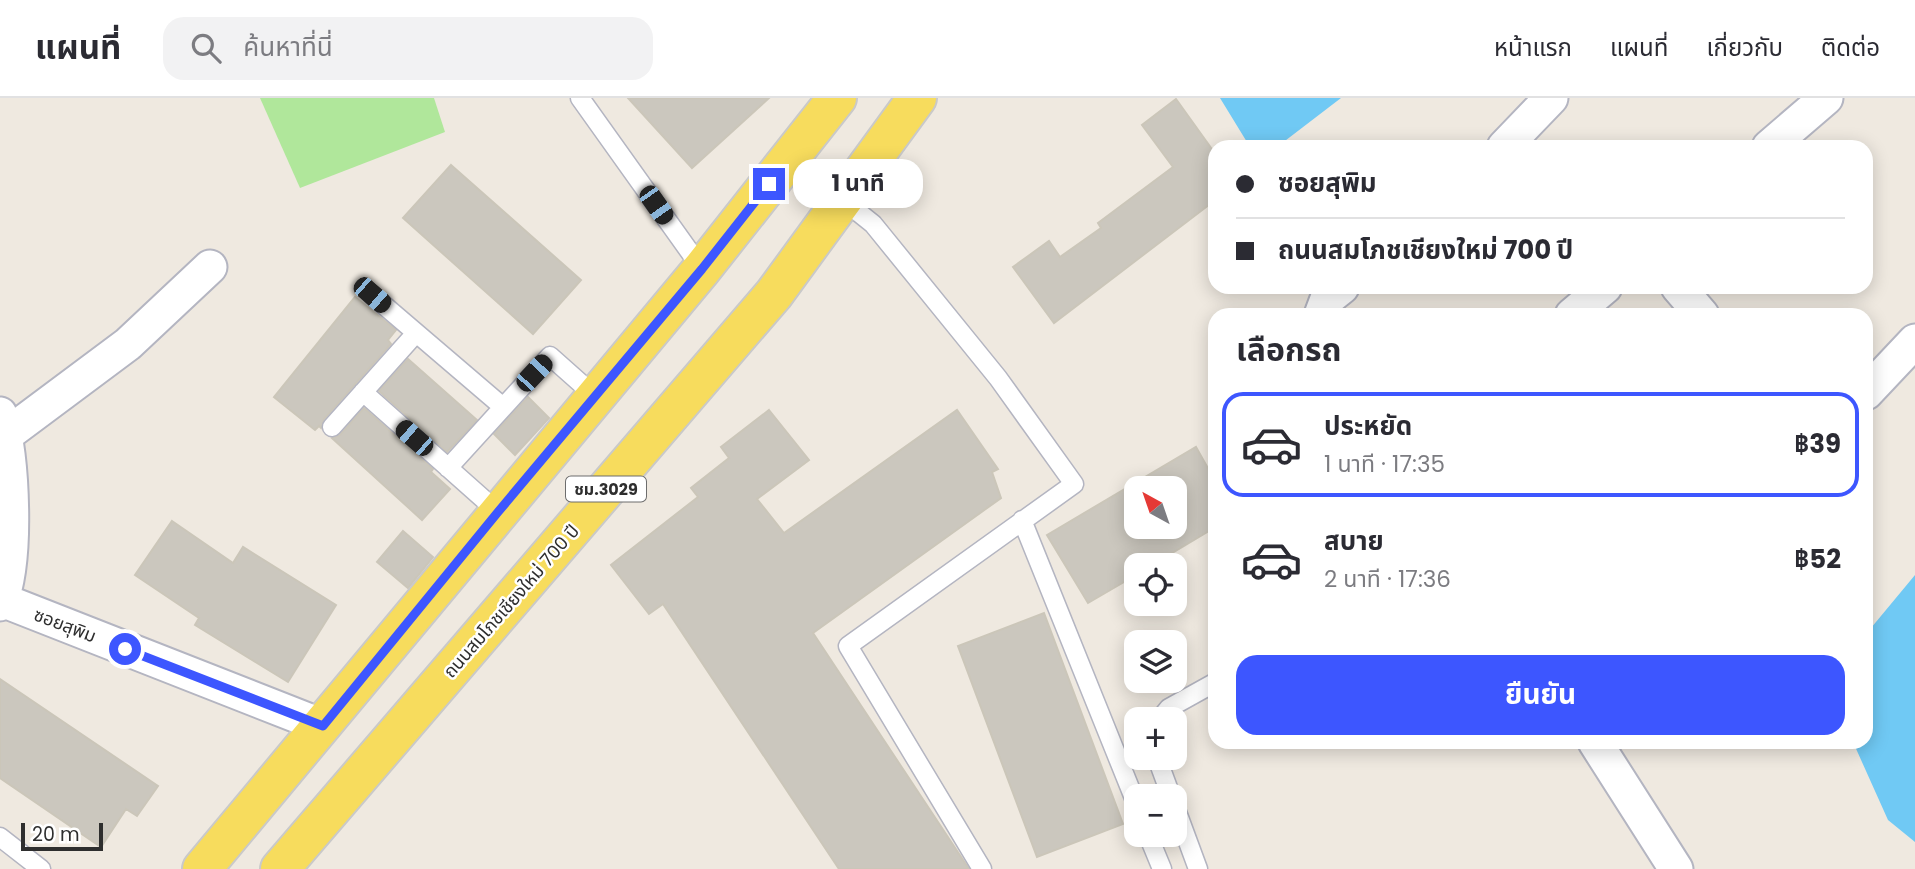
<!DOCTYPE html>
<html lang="th">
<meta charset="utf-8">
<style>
:root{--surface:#fff;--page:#f2f2f3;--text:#2b2b33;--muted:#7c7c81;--line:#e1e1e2;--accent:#3d56ff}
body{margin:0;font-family:Poppins,"Noto Sans Thai",sans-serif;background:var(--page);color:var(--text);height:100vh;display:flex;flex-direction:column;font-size:26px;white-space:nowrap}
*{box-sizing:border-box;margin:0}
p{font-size:23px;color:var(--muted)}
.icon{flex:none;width:38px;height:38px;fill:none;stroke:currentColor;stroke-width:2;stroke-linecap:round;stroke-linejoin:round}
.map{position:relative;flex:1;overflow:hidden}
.side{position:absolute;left:1208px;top:210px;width:665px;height:441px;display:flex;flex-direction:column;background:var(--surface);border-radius:21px;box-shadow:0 4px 18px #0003}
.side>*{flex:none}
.banner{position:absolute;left:1208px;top:42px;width:665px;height:154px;border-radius:21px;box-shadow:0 4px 18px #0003;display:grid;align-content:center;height:154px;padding:0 28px;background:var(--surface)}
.needle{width:46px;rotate:320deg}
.tools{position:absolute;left:1124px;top:378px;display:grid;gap:14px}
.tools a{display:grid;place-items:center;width:63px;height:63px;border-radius:14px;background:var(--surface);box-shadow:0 4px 18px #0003;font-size:35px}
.scale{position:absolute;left:21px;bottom:18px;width:82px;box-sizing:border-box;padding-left:7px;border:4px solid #2e2e2e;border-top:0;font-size:19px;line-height:24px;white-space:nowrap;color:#2e2e2e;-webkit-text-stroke:5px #fff;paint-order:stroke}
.end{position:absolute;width:32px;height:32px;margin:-16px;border:9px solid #3d56ff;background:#fff;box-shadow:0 0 0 4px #fff}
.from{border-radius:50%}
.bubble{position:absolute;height:49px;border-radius:21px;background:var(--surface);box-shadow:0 4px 18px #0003;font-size:23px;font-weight:700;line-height:49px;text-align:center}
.car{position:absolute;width:21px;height:42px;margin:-21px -10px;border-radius:9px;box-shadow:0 0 5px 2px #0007;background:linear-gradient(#222 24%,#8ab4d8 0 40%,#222 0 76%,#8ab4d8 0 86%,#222 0)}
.banner b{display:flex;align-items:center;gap:24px;height:66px;font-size:26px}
.banner b+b{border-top:2px solid var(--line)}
.banner i{width:18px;height:18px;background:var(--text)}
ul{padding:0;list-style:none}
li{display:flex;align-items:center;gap:21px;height:105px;margin:0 14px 10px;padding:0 14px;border:4px solid transparent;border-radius:21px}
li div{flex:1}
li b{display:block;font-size:26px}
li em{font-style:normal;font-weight:700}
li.on{border-color:var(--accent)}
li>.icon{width:63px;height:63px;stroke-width:1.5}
h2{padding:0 28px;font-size:32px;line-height:84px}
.button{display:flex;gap:14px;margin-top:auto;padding:14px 28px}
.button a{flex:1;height:80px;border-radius:21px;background:var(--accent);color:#fff;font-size:28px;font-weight:700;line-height:80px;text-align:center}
header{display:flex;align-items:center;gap:42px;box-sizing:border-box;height:98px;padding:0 35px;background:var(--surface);border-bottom:2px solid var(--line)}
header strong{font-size:33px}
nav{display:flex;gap:38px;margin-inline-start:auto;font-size:24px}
.search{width:490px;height:63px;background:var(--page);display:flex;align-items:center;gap:18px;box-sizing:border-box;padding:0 24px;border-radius:21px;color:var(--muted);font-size:26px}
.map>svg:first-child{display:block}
.green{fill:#b0e79b}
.water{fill:#70c9f4}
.building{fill:#cbc7be;stroke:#cbc6b9;stroke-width:2;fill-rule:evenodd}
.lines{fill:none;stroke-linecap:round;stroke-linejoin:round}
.service-casing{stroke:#b4b5c1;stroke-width:21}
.minor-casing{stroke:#b4b5c1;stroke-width:37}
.primary-casing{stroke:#c9c9c9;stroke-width:42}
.service{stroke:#fff;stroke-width:18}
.minor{stroke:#fff;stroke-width:33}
.primary{stroke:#f7dc5d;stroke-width:38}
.route{stroke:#3d56ff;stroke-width:9}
.labels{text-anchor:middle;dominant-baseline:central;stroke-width:5;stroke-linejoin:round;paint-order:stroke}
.shield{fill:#fff;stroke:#6d6d6d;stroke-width:2}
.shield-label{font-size:16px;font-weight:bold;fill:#2e2e2e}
.street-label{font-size:18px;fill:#2e2e2e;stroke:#fff}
</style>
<header>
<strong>แผนที่</strong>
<div class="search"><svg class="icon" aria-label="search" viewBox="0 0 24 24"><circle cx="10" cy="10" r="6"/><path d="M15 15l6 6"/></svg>ค้นหาที่นี่</div>
<nav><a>หน้าแรก</a><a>แผนที่</a><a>เกี่ยวกับ</a><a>ติดต่อ</a></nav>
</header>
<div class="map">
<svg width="1915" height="771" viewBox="0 0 1915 771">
<rect width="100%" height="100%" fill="#efe9e0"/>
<path class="green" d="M260,0H434L445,34L300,90Z"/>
<path class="water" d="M1220,0H1341L1277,49H1250Z
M1915,477V744L1888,722L1853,644H1866V536Z"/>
<path class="building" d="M628,0H769L692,70Z
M1176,1L1214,54V103L1054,225L1013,169L1049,143L1060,159L1101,130L1098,125L1173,69L1142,27Z
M451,67L581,182L533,236L403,120Z
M355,199L396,232L388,242L391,246L324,321L321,330L319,328L315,332L274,299Z
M408,261L477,322L447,354L379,293Z
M528,299L549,320L515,357L494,336Z
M364,310L433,371L431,374L450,391L422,422L332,340L340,337Z
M769,312L809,362L757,401L784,435L957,312L998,371L992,374L1001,400L813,535L969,771H839L663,506L649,516L611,467L698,399L691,390L729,360L721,349Z
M1196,349L1214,381V430L1152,467H1136V477L1088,505L1047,437ZM1136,390H1174V429H1136Z
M172,423L233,465L243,449L336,507L288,584L195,527L199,520L135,477Z
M403,433L433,459L408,490L377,464Z
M1044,515L1123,726L1037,759L958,548Z
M0,581L158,688L137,718L126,711L101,749L0,680Z"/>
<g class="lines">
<defs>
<path id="service" d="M580,0L702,171
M843,102L873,126L998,280L1074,386L848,548L982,771
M372,197L503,309
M363,294L498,414
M332,329L416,235
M448,370L550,258L595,298
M1022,422L1136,705
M1160,621L1169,610L1214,585
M1157,660L1171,698
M1174,706L1198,771
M1148,737L1162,771
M0,739L41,771"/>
<path id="minor" d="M1504,49L1551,0
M1769,49L1826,0
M1678,189L1702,217
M1321,217L1327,201L1342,189
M1572,217L1605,189
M1866,295L1915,243
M0,316C13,360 18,463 0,506
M6,337L128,246L210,169
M2,502L323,628
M1595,644L1676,771"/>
<path id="primary" d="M202,771L702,171L837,0
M280,771L774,196L917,0"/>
</defs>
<use href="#service" class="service-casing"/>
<use href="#minor" class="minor-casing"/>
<use href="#primary" class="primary-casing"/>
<use href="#service" class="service"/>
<use href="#minor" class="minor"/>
<use href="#primary" class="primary"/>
</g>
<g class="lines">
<path class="route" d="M125,551L323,628L498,414L702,171L769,86"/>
</g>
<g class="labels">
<rect class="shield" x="566" y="378.5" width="80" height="25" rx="5"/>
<g class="shield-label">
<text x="606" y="391">ชม.3029</text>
</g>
<g class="street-label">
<text transform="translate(511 503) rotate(-49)">ถนนสมโภชเชียงใหม่ 700 ปี</text>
<text transform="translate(65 527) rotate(21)">ซอยสุพิม</text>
</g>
</g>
</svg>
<div class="tools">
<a><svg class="needle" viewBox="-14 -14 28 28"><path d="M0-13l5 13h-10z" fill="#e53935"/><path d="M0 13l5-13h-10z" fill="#7c7c81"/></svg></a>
<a><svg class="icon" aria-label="locate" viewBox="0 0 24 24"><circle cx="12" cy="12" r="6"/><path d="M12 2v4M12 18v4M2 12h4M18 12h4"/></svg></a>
<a><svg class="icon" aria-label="layers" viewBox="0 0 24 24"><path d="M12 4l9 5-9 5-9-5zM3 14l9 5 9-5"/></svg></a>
<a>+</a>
<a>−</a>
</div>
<div class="scale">20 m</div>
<i class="end from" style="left:125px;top:551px"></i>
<i class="end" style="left:769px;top:86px"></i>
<div class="bubble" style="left:793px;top:61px;width:130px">1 นาที</div>
<i class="car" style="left:656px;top:107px;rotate:145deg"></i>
<i class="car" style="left:372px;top:197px;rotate:131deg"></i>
<i class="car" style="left:534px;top:275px;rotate:43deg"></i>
<i class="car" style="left:414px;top:340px;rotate:311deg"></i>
<div class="banner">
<b><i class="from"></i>ซอยสุพิม</b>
<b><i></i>ถนนสมโภชเชียงใหม่ 700 ปี</b>
</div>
<section class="side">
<h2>เลือกรถ</h2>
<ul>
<li class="on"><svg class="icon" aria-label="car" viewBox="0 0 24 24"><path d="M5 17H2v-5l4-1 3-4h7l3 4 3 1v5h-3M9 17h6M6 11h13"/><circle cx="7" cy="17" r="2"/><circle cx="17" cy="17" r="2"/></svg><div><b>ประหยัด</b><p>1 นาที · 17:35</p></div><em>฿39</em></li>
<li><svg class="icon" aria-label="car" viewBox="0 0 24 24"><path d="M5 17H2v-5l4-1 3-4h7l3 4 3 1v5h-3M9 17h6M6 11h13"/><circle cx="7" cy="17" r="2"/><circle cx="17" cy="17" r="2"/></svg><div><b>สบาย</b><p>2 นาที · 17:36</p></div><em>฿52</em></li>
</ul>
<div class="button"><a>ยืนยัน</a></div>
</section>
</div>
